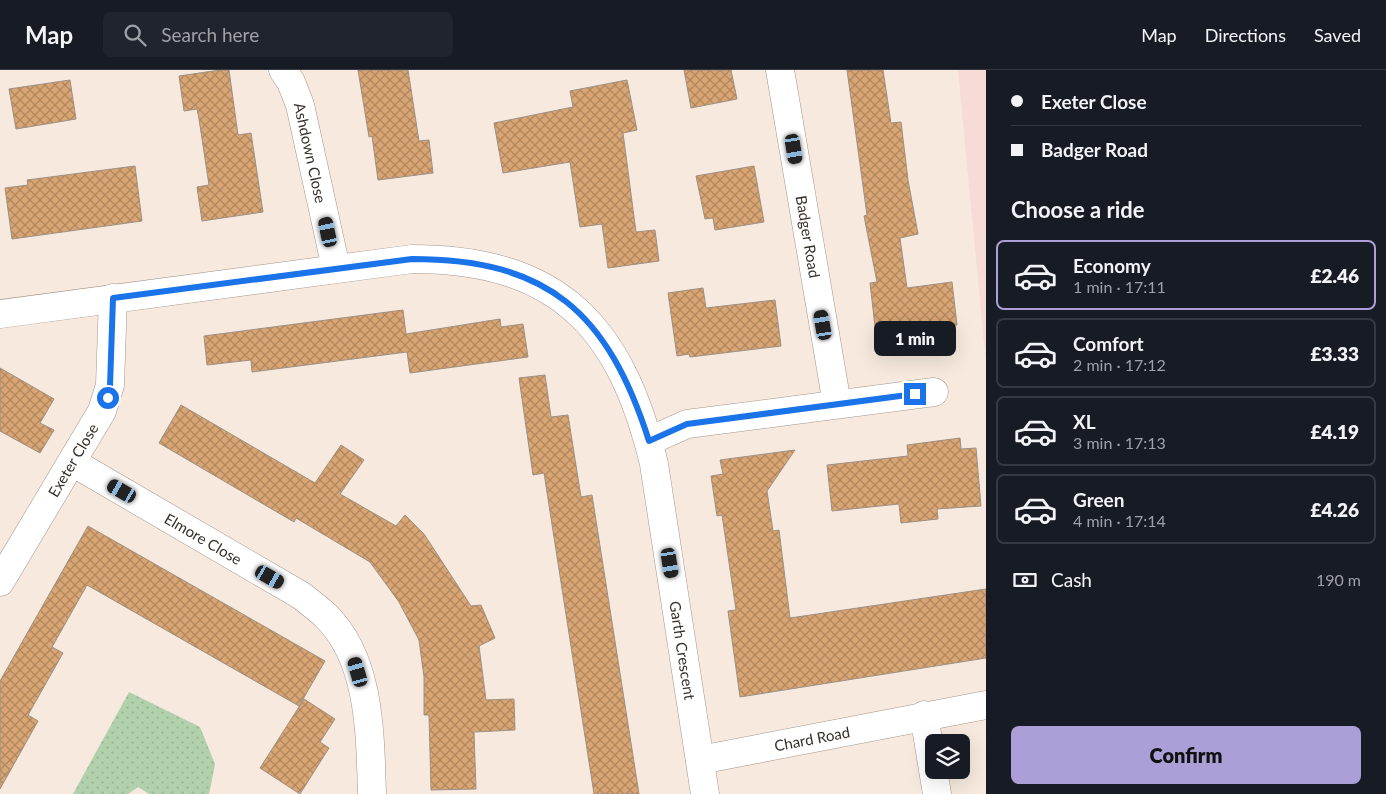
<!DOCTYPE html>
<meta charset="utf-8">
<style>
:root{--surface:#171b24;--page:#20242c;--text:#f1f3f6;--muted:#9ea1a6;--line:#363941;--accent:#ac9fd7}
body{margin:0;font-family:Lato,sans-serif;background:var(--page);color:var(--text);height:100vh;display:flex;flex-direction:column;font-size:19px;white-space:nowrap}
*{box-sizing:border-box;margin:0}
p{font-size:16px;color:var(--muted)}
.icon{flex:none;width:28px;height:28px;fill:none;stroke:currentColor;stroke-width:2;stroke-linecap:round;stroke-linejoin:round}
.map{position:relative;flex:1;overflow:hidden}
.details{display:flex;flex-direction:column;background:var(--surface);width:400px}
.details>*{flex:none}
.banner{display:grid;align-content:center;height:110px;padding:0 25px;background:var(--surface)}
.buttons{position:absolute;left:925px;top:664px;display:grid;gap:10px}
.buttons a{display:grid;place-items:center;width:45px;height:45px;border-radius:8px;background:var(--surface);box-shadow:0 5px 20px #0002;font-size:25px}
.end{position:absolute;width:22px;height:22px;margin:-11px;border:6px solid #1a73e8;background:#fff;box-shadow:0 0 0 2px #fff}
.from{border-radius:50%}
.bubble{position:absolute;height:35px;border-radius:8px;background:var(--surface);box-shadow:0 5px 20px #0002;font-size:16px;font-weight:800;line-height:35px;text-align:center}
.car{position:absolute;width:15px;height:30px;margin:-15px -8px;border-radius:6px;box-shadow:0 0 4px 1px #0007;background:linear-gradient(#222 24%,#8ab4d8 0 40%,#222 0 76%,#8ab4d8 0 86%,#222 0)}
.banner b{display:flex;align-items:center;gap:18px;height:48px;font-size:19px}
.banner b+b{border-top:1px solid var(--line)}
.banner i{width:12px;height:12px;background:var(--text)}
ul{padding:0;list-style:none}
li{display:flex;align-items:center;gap:15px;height:70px;margin:0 10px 8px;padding:0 15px;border:2px solid var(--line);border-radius:8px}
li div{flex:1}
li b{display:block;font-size:19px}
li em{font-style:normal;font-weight:800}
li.selected{border-color:var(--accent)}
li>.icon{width:45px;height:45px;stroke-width:1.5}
h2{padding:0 25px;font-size:22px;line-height:60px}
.pay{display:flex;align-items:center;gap:12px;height:55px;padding:0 25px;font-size:19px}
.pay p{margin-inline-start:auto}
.action{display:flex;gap:10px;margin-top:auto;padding:10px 25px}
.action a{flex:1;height:58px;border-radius:8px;background:var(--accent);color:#111;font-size:20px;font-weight:800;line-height:58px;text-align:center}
header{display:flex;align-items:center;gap:30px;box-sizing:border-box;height:70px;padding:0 25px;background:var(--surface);border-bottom:1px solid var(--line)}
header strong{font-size:24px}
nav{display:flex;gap:28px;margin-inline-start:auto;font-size:18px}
.search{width:350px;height:45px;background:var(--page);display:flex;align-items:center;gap:12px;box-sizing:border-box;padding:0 18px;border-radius:8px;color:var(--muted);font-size:19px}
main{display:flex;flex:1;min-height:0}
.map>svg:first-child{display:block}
.education{fill:#f6dbd7}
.grass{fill:url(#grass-dots)}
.building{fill:url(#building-cross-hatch);stroke:#9c9085}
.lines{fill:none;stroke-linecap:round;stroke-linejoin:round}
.street-casing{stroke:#a3968b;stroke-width:29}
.street{stroke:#fff;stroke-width:28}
.route{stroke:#1a73e8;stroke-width:6}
.labels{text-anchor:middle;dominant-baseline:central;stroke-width:4;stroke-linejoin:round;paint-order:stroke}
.street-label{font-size:15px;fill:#342f2a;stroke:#fff}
</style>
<header>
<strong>Map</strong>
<div class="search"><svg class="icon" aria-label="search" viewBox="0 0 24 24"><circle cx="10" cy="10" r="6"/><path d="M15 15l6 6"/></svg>Search here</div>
<nav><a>Map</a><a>Directions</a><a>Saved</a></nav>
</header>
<main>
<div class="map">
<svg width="986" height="724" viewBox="0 0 986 724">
<defs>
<pattern id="grass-dots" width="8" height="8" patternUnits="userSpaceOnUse" patternTransform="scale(1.25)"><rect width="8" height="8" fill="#b1d1ac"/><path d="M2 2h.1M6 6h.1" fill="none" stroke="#99b494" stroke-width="1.8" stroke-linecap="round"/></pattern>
<pattern id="building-cross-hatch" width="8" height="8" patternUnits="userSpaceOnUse" patternTransform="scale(1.25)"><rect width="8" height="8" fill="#d8a573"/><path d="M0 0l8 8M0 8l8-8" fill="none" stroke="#b0875f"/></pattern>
</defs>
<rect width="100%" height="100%" fill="#f7e9dd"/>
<path class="education" d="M958,0H986V289L985,283Z"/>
<path class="grass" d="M129,622L200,657L215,694L209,724H149L138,717L128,724H73Z"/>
<path class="building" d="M220,0H229L238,65L251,63L263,142L202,151L197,117L209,115L199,49L197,39L184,41L179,6Z
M358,0H408L419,71L429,70L433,103L378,110L372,66L369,67Z
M684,0H731L737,29L691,38Z
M847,0H883L891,53L901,52L908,110L918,164L900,168L907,218L952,212L957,255L937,257L940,276L891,282L889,264L876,265L870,213L877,212L864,146L867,145Z
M70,10L76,49L16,59L9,19Z
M627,10L637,60L623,63L636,162L655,160L659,191L608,198L602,154L580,157L570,92L503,103L494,53L573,37L570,21Z
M135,96L142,151L12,169L5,118L28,115L27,110Z
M754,96L764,152L715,160L713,148L705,149L696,106Z
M703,218L706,238L775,230L781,276L690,287L689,284L677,286L668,223Z
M403,240L406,264L500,249L501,257L523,254L528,287L410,303L407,282L252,302L251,290L207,295L204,266Z
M0,298L54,329L40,353L54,360L40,383L0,361Z
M545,305L551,347L568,345L581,427L592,425L639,724H594L544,403L533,405L519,308Z
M181,335L315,413L341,375L364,390L340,424L396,456L405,445L424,464L471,536L481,535L495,568L479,576L486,630L514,629L515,660L474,662L476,719L431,720L429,645H424V607L419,570L399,532L370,492L296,448L294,452L159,373Z
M960,368L961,379L976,378L981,436L937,439L938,449L901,453L899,434L832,441L827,395L908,386L907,375Z
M795,380L767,421L773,461L779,460L790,548L986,519V588L740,627L728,541L736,540L722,445L717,446L711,406L723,404L720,390Z
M88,456L325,591L299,636L87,515L52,577L63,583L28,645L38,651L0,719V611Z
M304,629L335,649L320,672L329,678L300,724L260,698Z"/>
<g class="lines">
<defs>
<g id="street">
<path id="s1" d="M283,0L291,12L300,35L336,198"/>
<path id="s2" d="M780,0L837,334"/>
<path id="s3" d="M0,244L412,189C558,189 621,256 654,394L705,724"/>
<path d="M649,371L687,354L934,322"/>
<path id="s4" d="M72,392L302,526C310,533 319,539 326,546C371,590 370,666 372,724"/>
<path id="s5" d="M0,512L102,341L110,315L113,228"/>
<path d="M924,645L937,724"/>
<path id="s6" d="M700,690L986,635"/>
</g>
</defs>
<use href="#street" class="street-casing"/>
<use href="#street" class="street"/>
</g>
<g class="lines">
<path class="route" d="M108,328L110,316L113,228L412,189C549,189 608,243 649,371L687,354L915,324"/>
</g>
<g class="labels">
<g class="street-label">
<text stroke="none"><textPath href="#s1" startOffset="88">Ashdown Close</textPath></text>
<text stroke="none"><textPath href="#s2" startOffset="169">Badger Road</textPath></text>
<text stroke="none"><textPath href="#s5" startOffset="142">Exeter Close</textPath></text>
<text stroke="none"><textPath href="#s4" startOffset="152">Elmore Close</textPath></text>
<text stroke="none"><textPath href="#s3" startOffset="955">Garth Crescent</textPath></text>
<text stroke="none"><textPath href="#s6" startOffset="114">Chard Road</textPath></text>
</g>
</g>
</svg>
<div class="buttons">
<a><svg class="icon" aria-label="layers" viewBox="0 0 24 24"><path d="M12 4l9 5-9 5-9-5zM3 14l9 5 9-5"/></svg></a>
</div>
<i class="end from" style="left:108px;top:328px"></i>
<i class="end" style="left:915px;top:324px"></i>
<div class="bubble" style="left:874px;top:251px;width:82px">1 min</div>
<i class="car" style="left:794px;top:79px;rotate:171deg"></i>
<i class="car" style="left:328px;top:162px;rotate:348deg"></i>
<i class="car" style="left:823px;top:255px;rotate:350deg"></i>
<i class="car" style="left:122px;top:421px;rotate:300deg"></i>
<i class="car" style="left:670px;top:493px;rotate:171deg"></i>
<i class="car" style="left:270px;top:507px;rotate:120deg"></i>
<i class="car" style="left:358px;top:602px;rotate:344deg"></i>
</div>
<section class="details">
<div class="banner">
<b><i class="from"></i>Exeter Close</b>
<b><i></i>Badger Road</b>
</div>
<h2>Choose a ride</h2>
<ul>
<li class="selected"><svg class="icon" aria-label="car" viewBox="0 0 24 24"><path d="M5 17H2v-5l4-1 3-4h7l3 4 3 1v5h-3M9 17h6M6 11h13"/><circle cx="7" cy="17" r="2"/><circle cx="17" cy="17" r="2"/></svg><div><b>Economy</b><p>1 min · 17:11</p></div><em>£2.46</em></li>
<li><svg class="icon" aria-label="car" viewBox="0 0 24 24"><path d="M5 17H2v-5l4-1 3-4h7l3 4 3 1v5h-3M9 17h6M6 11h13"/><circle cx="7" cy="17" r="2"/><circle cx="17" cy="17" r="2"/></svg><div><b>Comfort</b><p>2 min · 17:12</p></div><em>£3.33</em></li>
<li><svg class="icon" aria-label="car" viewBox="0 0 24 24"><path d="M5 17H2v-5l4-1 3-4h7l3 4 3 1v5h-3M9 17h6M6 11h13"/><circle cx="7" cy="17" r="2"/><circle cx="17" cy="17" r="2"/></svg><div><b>XL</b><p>3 min · 17:13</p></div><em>£4.19</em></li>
<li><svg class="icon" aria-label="car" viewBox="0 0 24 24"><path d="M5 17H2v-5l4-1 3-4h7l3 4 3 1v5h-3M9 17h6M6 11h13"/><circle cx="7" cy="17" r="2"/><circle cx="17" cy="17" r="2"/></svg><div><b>Green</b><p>4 min · 17:14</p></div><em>£4.26</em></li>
</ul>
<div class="pay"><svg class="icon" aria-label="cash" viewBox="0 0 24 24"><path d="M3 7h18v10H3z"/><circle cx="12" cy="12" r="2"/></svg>Cash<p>190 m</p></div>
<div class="action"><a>Confirm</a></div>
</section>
</main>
